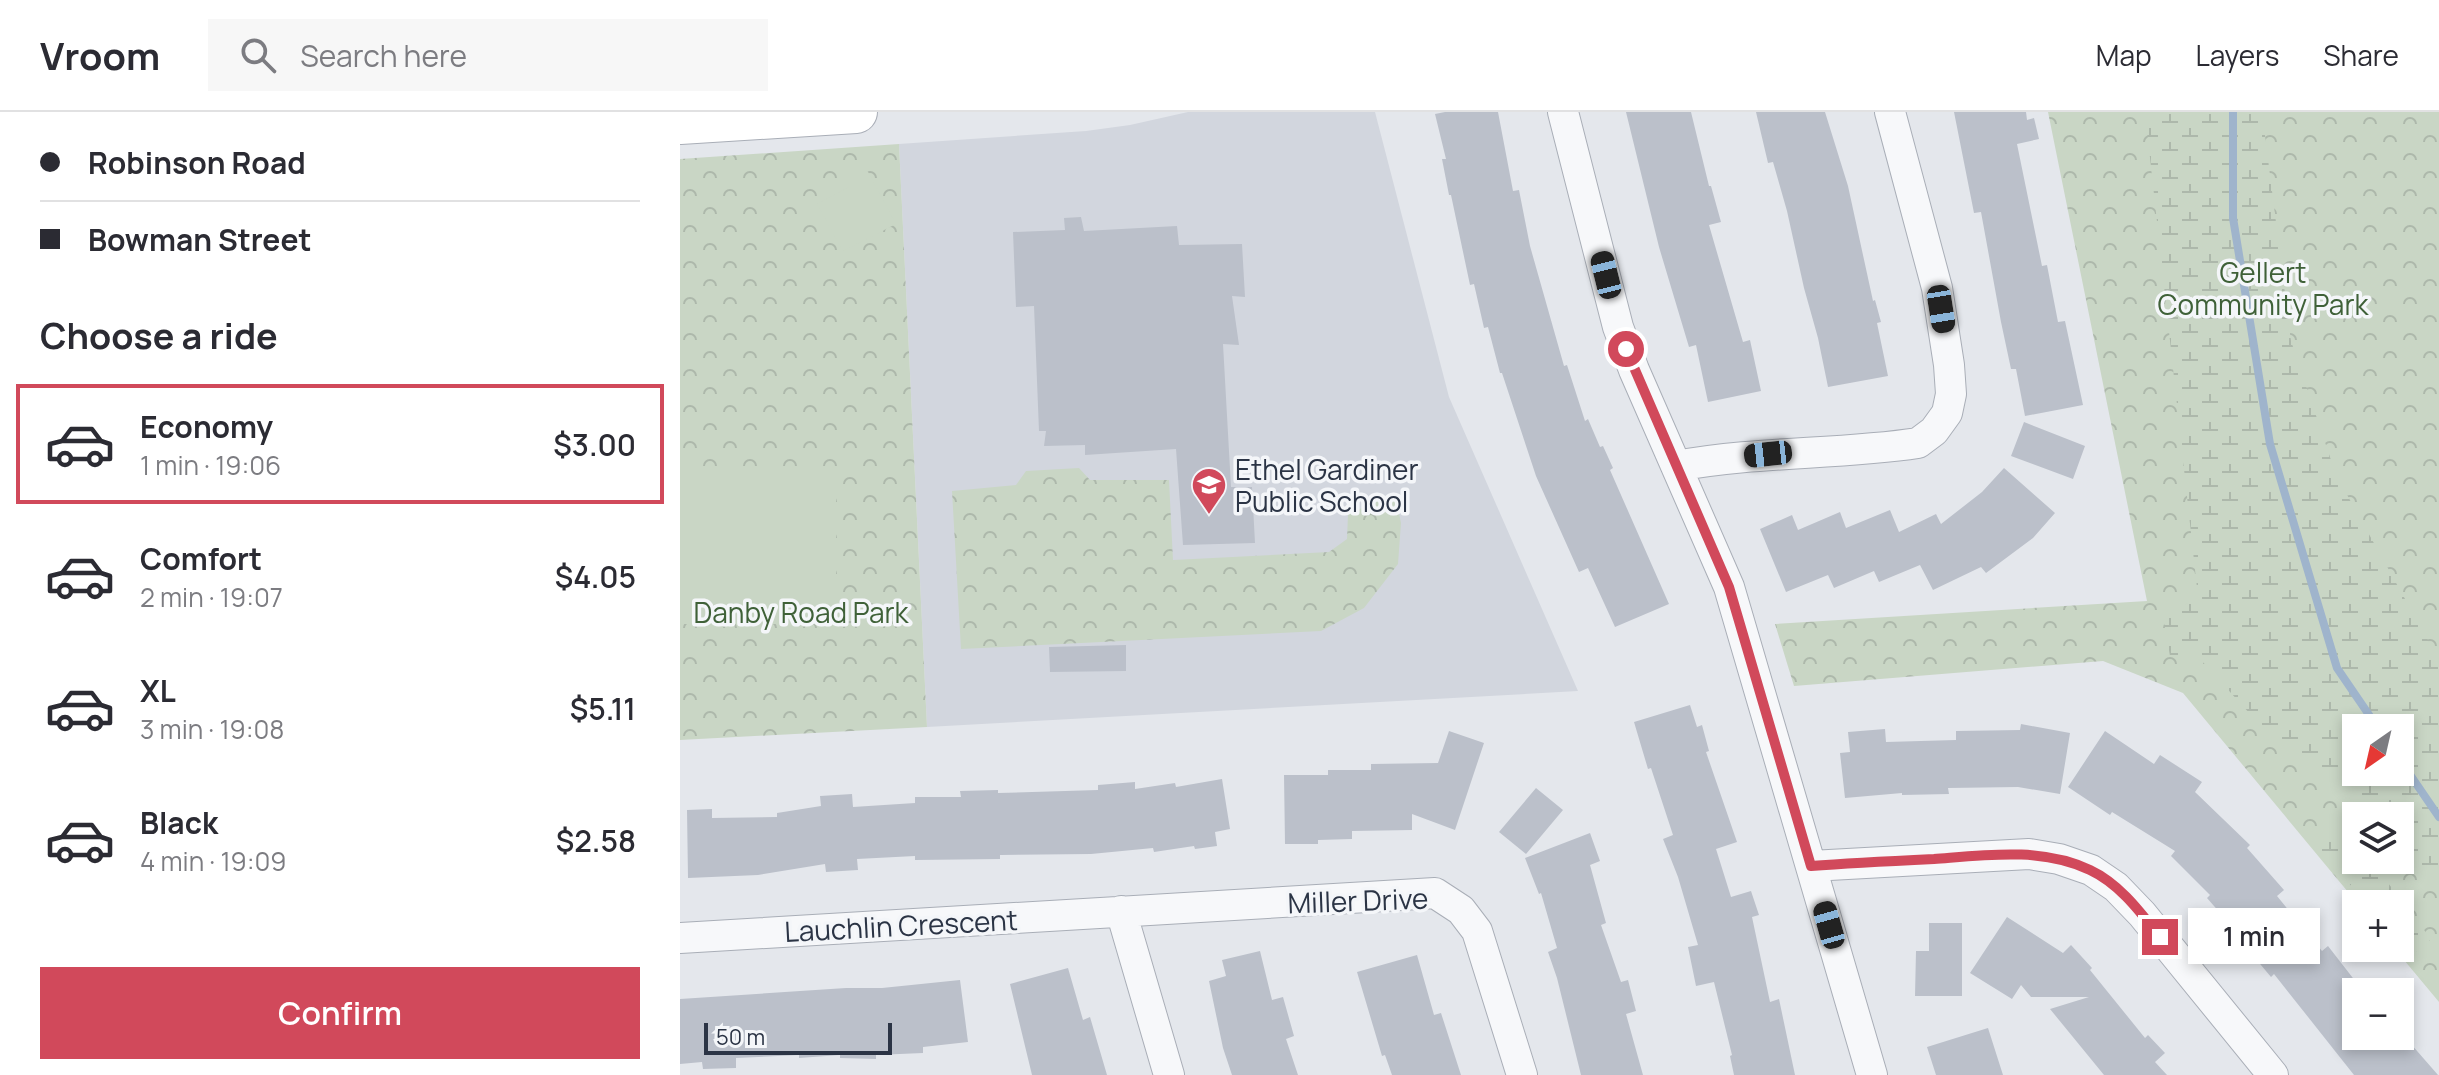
<!DOCTYPE html>
<meta charset="utf-8">
<style>
:root{--surface:#fff;--page:#f7f7f7;--text:#2b2b33;--muted:#7c7c81;--line:#e1e1e2;--accent:#d1495b}
body{margin:0;font-family:Manrope,sans-serif;background:var(--page);color:var(--text);height:100vh;display:flex;flex-direction:column;font-size:30px;white-space:nowrap}
*{box-sizing:border-box;margin:0}
p{font-size:26px;color:var(--muted)}
.icon{flex:none;width:44px;height:44px;fill:none;stroke:currentColor;stroke-width:2;stroke-linecap:round;stroke-linejoin:round}
.map{position:relative;flex:1;overflow:hidden}
.sheet{display:flex;flex-direction:column;background:var(--surface);width:680px}
.sheet>*{flex:none}
.guide{display:grid;align-content:center;height:176px;padding:0 40px;background:var(--surface)}
.needle{width:52px;rotate:214deg}
.buttons{position:absolute;left:1662px;top:602px;display:grid;gap:16px}
.buttons a{display:grid;place-items:center;width:72px;height:72px;border-radius:0px;background:var(--surface);box-shadow:0 4px 12px #0003;font-size:40px}
.scale{position:absolute;left:24px;bottom:20px;width:188px;box-sizing:border-box;padding-left:8px;border:4px solid #2b3445;border-top:0;font-size:22px;line-height:28px;white-space:nowrap;color:#2b3445;-webkit-text-stroke:6px #f4f6f9;paint-order:stroke}
.end{position:absolute;width:36px;height:36px;margin:-18px;border:10px solid #d1495b;background:#fff;box-shadow:0 0 0 4px #fff}
.from{border-radius:50%}
.bubble{position:absolute;height:56px;border-radius:0px;background:var(--surface);box-shadow:0 4px 12px #0003;font-size:26px;font-weight:600;line-height:56px;text-align:center}
.car{position:absolute;width:24px;height:48px;margin:-24px -12px;border-radius:10px;box-shadow:0 0 6px 2px #0007;background:linear-gradient(#222 24%,#8ab4d8 0 40%,#222 0 76%,#8ab4d8 0 86%,#222 0)}
.guide b{display:flex;align-items:center;gap:28px;height:76px;font-size:30px}
.guide b+b{border-top:2px solid var(--line)}
.guide i{width:20px;height:20px;background:var(--text)}
ul{padding:0;list-style:none}
li{display:flex;align-items:center;gap:24px;height:120px;margin:0 16px 12px;padding:0 24px;border:4px solid transparent;border-radius:0px}
li div{flex:1}
li b{display:block;font-size:30px}
li em{font-style:normal;font-weight:600}
li.selected{border-color:var(--accent)}
li>.icon{width:72px;height:72px;stroke-width:1.5}
h2{padding:0 40px;font-size:36px;line-height:96px}
.primary-button{display:flex;gap:16px;margin-top:auto;padding:16px 40px}
.primary-button a{flex:1;height:92px;border-radius:0px;background:var(--accent);color:#fff;font-size:32px;font-weight:600;line-height:92px;text-align:center}
header{display:flex;align-items:center;gap:48px;box-sizing:border-box;height:112px;padding:0 40px;background:var(--surface);border-bottom:2px solid var(--line)}
header strong{font-size:38px}
nav{display:flex;gap:44px;margin-inline-start:auto;font-size:28px}
.search{width:560px;height:72px;background:var(--page);display:flex;align-items:center;gap:20px;box-sizing:border-box;padding:0 28px;border-radius:0px;color:var(--muted);font-size:30px}
main{display:flex;flex:1;min-height:0}
.map>svg:first-child{display:block}
.built{fill:#d2d6de}
.forest{fill:url(#forest-crowns);fill-rule:evenodd}
.wetland{fill:url(#wetland-marsh);fill-rule:evenodd}
.pitch{fill:#c9d6c5}
.lines{fill:none;stroke-linecap:round;stroke-linejoin:round}
.stream{stroke:#9fb4cc;stroke-width:8}
.building{fill:#bbc0ca}
.street-casing{stroke:#a9aeb7;stroke-width:32}
.secondary-casing{stroke:#a9aeb7;stroke-width:44}
.street{stroke:#f7f8fa;stroke-width:30}
.secondary{stroke:#fff;stroke-width:42}
.route{stroke:#d1495b;stroke-width:10}
.labels{text-anchor:middle;dominant-baseline:central;stroke-width:7;stroke-linejoin:round;paint-order:stroke}
.park-label{font-size:28px;fill:#3f6138;stroke:#f4f6f9}
.poi-label{font-size:28px;fill:#2b3445;stroke:#f4f6f9;text-anchor:start}
.street-label{font-size:28px;fill:#2b3445;stroke:#f4f6f9}
</style>
<header>
<strong>Vroom</strong>
<div class="search"><svg class="icon" aria-label="search" viewBox="0 0 24 24"><circle cx="10" cy="10" r="6"/><path d="M15 15l6 6"/></svg>Search here</div>
<nav><a>Map</a><a>Layers</a><a>Share</a></nav>
</header>
<main>
<section class="sheet">
<div class="guide">
<b><i class="from"></i>Robinson Road</b>
<b><i></i>Bowman Street</b>
</div>
<h2>Choose a ride</h2>
<ul>
<li class="selected"><svg class="icon" aria-label="car" viewBox="0 0 24 24"><path d="M5 17H2v-5l4-1 3-4h7l3 4 3 1v5h-3M9 17h6M6 11h13"/><circle cx="7" cy="17" r="2"/><circle cx="17" cy="17" r="2"/></svg><div><b>Economy</b><p>1 min · 19:06</p></div><em>$3.00</em></li>
<li><svg class="icon" aria-label="car" viewBox="0 0 24 24"><path d="M5 17H2v-5l4-1 3-4h7l3 4 3 1v5h-3M9 17h6M6 11h13"/><circle cx="7" cy="17" r="2"/><circle cx="17" cy="17" r="2"/></svg><div><b>Comfort</b><p>2 min · 19:07</p></div><em>$4.05</em></li>
<li><svg class="icon" aria-label="car" viewBox="0 0 24 24"><path d="M5 17H2v-5l4-1 3-4h7l3 4 3 1v5h-3M9 17h6M6 11h13"/><circle cx="7" cy="17" r="2"/><circle cx="17" cy="17" r="2"/></svg><div><b>XL</b><p>3 min · 19:08</p></div><em>$5.11</em></li>
<li><svg class="icon" aria-label="car" viewBox="0 0 24 24"><path d="M5 17H2v-5l4-1 3-4h7l3 4 3 1v5h-3M9 17h6M6 11h13"/><circle cx="7" cy="17" r="2"/><circle cx="17" cy="17" r="2"/></svg><div><b>Black</b><p>4 min · 19:09</p></div><em>$2.58</em></li>
</ul>
<div class="primary-button"><a>Confirm</a></div>
</section>
<div class="map">
<svg width="1759" height="963" viewBox="0 0 1759 963">
<defs>
<pattern id="forest-crowns" width="20" height="18" patternUnits="userSpaceOnUse" patternTransform="scale(2)"><rect width="20" height="18" fill="#c9d6c5"/><path d="M2 6a3 3 0 1 1 6 0M12 15a3 3 0 1 1 6 0" fill="none" stroke="#adb8ab"/></pattern>
<pattern id="wetland-marsh" width="20" height="14" patternUnits="userSpaceOnUse" patternTransform="scale(2)"><rect width="20" height="14" fill="#c9d6c5"/><path d="M1 5h8M5 5V1M11 12h8M15 12V8" fill="none" stroke="#adb8ab"/></pattern>
</defs>
<rect width="100%" height="100%" fill="#e4e7ec"/>
<path class="built" d="M508,0H695L769,285L898,579L247,615L219,32L406,19L450,13Z"/>
<path class="forest" d="M1368,0H1759V890L1714,836H1720V792H1678L1503,581L1423,549L1114,574L1095,512L1467,489ZM1676,616H1720V660H1676ZM1676,704H1720V748H1676Z
M219,32L247,615L0,628V47Z
M399,356L410,368H489L493,448L649,440L667,427L668,402L715,382L721,411L718,452L684,496L641,519L281,537L272,379L336,373L346,359Z"/>
<path class="wetland" d="M1465,0H1582L1611,229L1656,363L1759,548V773L1720,729V704H1697L1690,696L1601,636L1521,548L1490,544L1483,505L1518,485ZM1676,616H1720V660H1676Z
M1650,718L1676,739V748H1685L1708,771L1751,827L1732,844L1720,830V792H1687L1634,731Z"/>
<path class="pitch" d="M187,58L216,112L163,139L137,92L171,74Z
M0,354H156V512H0Z"/>
<g class="lines">
<path class="stream" d="M1553,0V106L1590,332L1657,556L1698,616
M1720,648L1759,705"/>
</g>
<path class="building" d="M765,0H818L833,79L839,78L850,134L884,254L887,253L905,309L908,307L920,335L923,334L933,356L930,358L989,492L935,515L908,456L899,460L856,364L822,261H820L808,215L804,216L794,172L790,173L771,83H769L762,47H766L755,2Z
M946,0H1011L1029,74H1031L1041,110L1029,113L1063,230L1070,228L1081,279L1028,290L1016,233L1009,235L979,135Z
M1076,0H1145L1168,74L1193,189L1195,188L1201,210L1197,211L1208,264L1148,275L1138,226L1124,176L1107,99L1093,50L1088,51Z
M1274,0H1346L1347,8L1354,6L1359,27L1337,32L1362,154L1367,153L1378,210L1385,209L1403,293L1345,304L1336,257H1331L1321,210L1301,100L1294,101Z
M401,105L404,119L497,114L499,133L562,132L565,185L552,184L559,233L543,232L551,375H572L575,431L503,433L496,337L405,343V333L364,334L366,319H359L354,194L336,195L333,120L385,118L384,106Z
M1344,310L1405,334L1393,367L1331,344Z
M1324,356L1375,401L1353,426L1306,461L1301,455L1253,478L1240,453L1199,470L1194,459L1154,476L1148,463L1106,480L1080,417L1112,403L1118,418L1160,400L1166,416L1210,398L1219,420L1256,402L1261,412L1302,380Z
M446,533V559L370,560L369,535Z
M1010,593L1017,615L1022,613L1029,639L1026,640L1057,730L1036,737L1051,785L1071,779L1079,803L1072,805L1090,890L1099,887L1115,963H1054L1050,944L1052,943L1034,870L1016,874L1008,835L1018,833L998,765L983,727L993,723L971,656L968,657L954,610Z
M1341,612L1390,621L1380,682L1338,675L1268,676L1269,682L1222,683V681L1165,686L1160,641L1170,640L1168,620L1205,617L1206,630L1276,628V619L1340,618Z
M769,619L804,631L775,718L732,702V718L672,719V727L638,728V732H605L604,663H648V658H691V652L758,651Z
M1425,619L1474,652L1480,643L1522,670L1515,680L1570,733L1567,736L1604,778L1597,784L1642,839L1648,834L1676,870V924H1724L1758,963H1674L1594,862L1591,865L1560,828L1562,826L1527,786L1530,783L1491,744L1495,739L1432,700L1430,703L1388,675Z
M542,667L550,717L535,720L537,734L515,737L514,734L474,740L473,736L411,742L320,743V747L235,748V744L177,747L178,758L146,760L145,752L78,763L8,766L7,698L32,697V706L97,705V701L141,694L140,684L172,682L173,695L235,691V685H281L280,679L318,678V681L418,678V673L455,670V677L495,671L496,675Z
M856,676L883,698L846,742L819,720Z
M910,721L920,749L910,753L926,811L921,813L941,870L948,868L956,899L946,902L963,963H901L877,866L868,840L877,836L861,781L859,782L845,746Z
M1327,805L1383,841L1391,833L1412,856L1410,858L1465,926L1468,923L1485,941L1475,950L1487,963H1424L1370,897L1409,885H1351L1341,873L1332,887L1290,861Z
M1249,811H1282V884H1235L1236,839H1249Z
M580,839L592,888L603,885L614,924L606,927L618,963H552L543,936L529,869L546,864L542,848Z
M737,843L754,903L761,901L781,963H712L705,943L702,944L677,860Z
M388,856L403,908L410,905L427,963H352L330,872Z
M280,868L288,930L243,935V941L196,943V947L160,946V943L119,946V943L56,946V956L23,957L22,950L0,952V887L166,876H202Z
M1308,916L1323,963H1256L1247,935Z"/>
<g class="lines">
<defs>
<path id="street" d="M883,0L938,215L954,258L1049,475L1192,963
M997,354C1078,339 1158,343 1238,331L1254,319L1267,301L1271,282L1269,253L1257,176L1210,0
M1131,754L1349,742L1379,747L1411,758L1436,775L1462,802L1593,963
M441,799L489,963
M0,826L755,781L781,798L797,819L842,963"/>
<path id="secondary" d="M0,11L176,0"/>
</defs>
<use href="#street" class="street-casing"/>
<use href="#secondary" class="secondary-casing"/>
<use href="#street" class="street"/>
<use href="#secondary" class="secondary"/>
</g>
<g class="lines">
<path class="route" d="M946,237L1049,475L1131,754C1172,751 1213,749 1254,747C1305,743 1362,735 1410,758C1440,772 1461,801 1480,825"/>
</g>
<defs>
<symbol id="school-pin" viewBox="-11 -11 22 30"><path d="M0 17L-7.5 6A9.5 9.5 0 1 1 7.5 6Z" fill="#d1495b" stroke="#f4f6f9"/><path d="M0-5L7-2L0 1L-7-2ZM-4 1L0 2.5L4 1V4Q0 6-4 4Z" fill="#fff"/></symbol>
</defs>
<g fill-rule="evenodd">
<use href="#school-pin" x="509" y="353" width="40" height="54"/>
</g>
<g class="labels">
<g class="park-label">
<text x="1583" y="160">Gellert<tspan x="1583" dy="32">Community Park</tspan></text>
<text x="121" y="500">Danby Road Park</text>
</g>
<g class="poi-label">
<text x="555" y="357">Ethel Gardiner<tspan x="555" dy="32">Public School</tspan></text>
</g>
<g class="street-label">
<text transform="translate(678 788) rotate(-2)">Miller Drive</text>
<text transform="translate(221 813) rotate(-3)">Lauchlin Crescent</text>
</g>
</g>
</svg>
<div class="buttons">
<a><svg class="needle" viewBox="-14 -14 28 28"><path d="M0-13l5 13h-10z" fill="#e53935"/><path d="M0 13l5-13h-10z" fill="#7c7c81"/></svg></a>
<a><svg class="icon" aria-label="layers" viewBox="0 0 24 24"><path d="M12 4l9 5-9 5-9-5zM3 14l9 5 9-5"/></svg></a>
<a>+</a>
<a>−</a>
</div>
<div class="scale">50 m</div>
<i class="end from" style="left:946px;top:237px"></i>
<i class="end" style="left:1480px;top:825px"></i>
<div class="bubble" style="left:1508px;top:796px;width:132px">1 min</div>
<i class="car" style="left:926px;top:163px;rotate:346deg"></i>
<i class="car" style="left:1261px;top:197px;rotate:171deg"></i>
<i class="car" style="left:1088px;top:342px;rotate:264deg"></i>
<i class="car" style="left:1149px;top:813px;rotate:344deg"></i>
</div>
</main>
